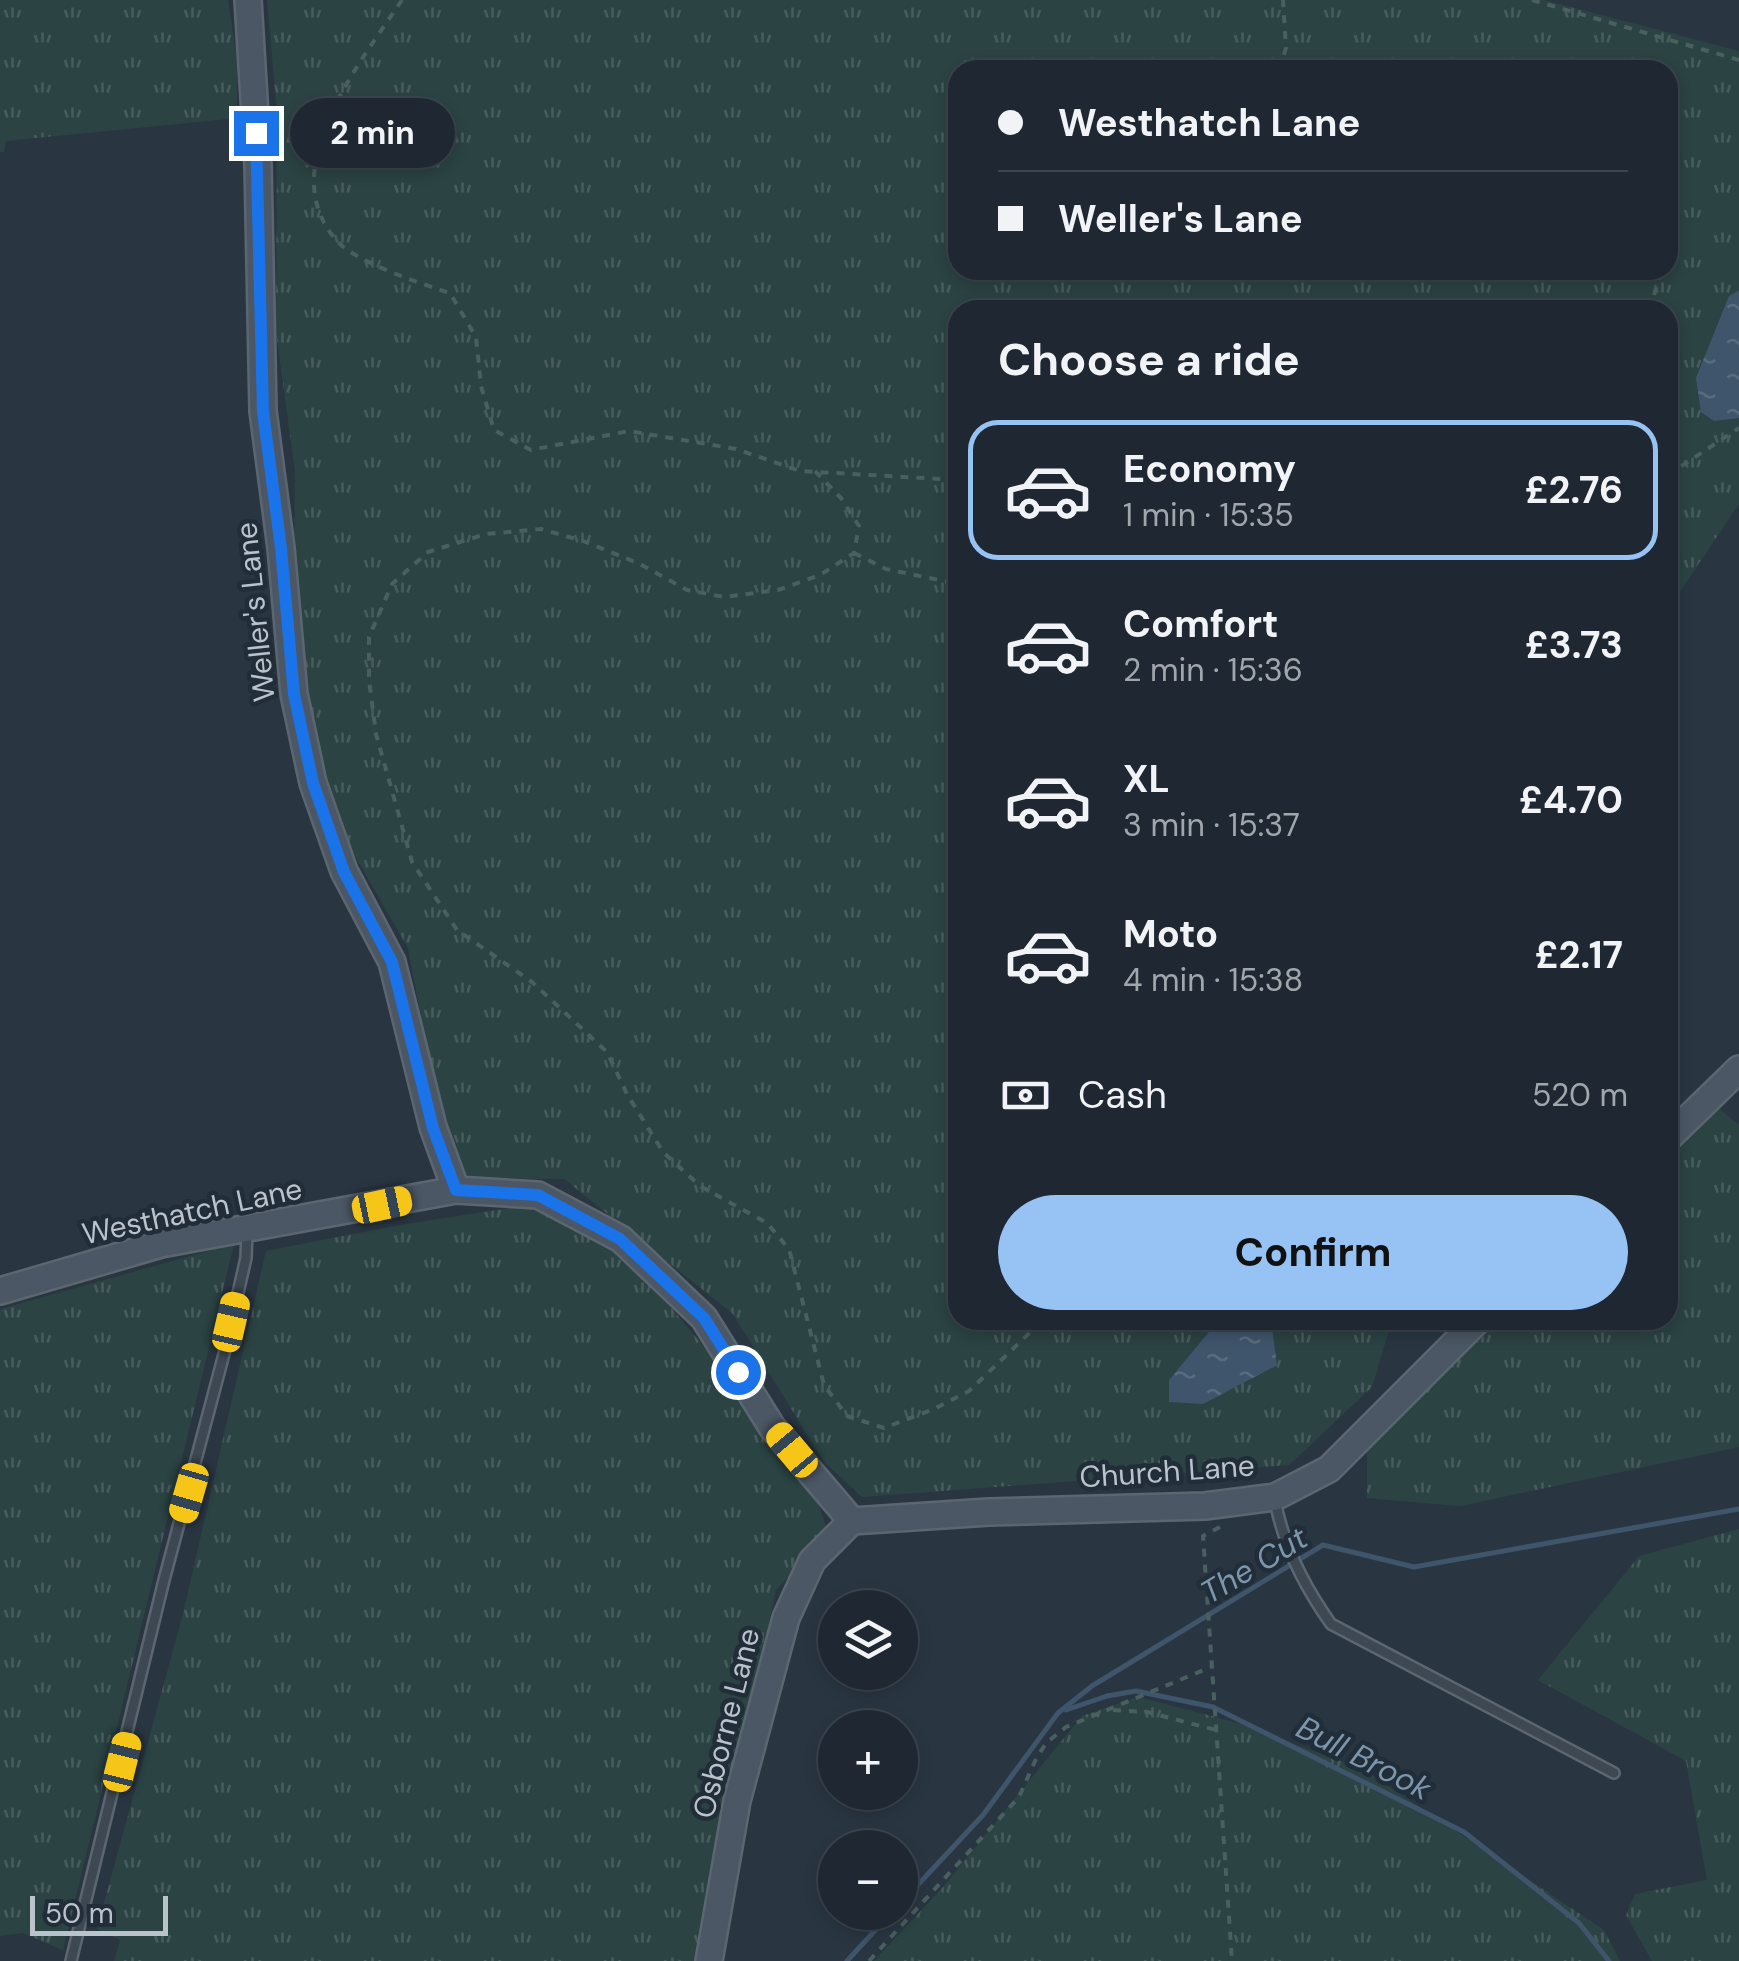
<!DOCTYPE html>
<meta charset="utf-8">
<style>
:root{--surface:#1f2832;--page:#2c343e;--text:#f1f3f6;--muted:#a1a6ac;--line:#3c444d;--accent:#97c3f4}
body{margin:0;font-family:"DM Sans",sans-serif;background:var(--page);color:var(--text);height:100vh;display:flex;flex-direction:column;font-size:38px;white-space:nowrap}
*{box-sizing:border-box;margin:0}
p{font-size:32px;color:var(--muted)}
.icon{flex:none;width:55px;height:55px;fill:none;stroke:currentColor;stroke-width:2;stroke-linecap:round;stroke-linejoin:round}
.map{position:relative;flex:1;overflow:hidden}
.details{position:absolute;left:948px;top:300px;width:730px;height:1030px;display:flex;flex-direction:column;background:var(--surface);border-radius:30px;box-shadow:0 5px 15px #0003,0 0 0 2px var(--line)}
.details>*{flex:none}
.top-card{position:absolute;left:948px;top:60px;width:730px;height:220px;border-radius:30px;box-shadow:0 5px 15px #0003,0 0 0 2px var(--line);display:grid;align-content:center;height:220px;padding:0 50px;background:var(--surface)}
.buttons{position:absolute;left:818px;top:1590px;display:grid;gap:20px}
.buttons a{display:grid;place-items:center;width:100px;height:100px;border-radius:50%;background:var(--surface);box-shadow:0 5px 15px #0003,0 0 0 2px var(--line);font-size:50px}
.scale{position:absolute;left:30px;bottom:25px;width:138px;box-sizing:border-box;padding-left:10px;border:5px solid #bac3cc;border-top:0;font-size:28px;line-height:35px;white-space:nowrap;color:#bac3cc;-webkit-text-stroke:8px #212d38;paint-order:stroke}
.end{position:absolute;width:45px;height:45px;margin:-22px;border:12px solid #1a73e8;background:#fff;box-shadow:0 0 0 5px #fff}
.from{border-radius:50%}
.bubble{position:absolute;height:70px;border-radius:35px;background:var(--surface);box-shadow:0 5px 15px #0003,0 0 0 2px var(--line);font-size:32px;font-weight:700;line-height:70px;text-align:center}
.car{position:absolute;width:30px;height:60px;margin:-30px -15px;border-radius:12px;box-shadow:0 0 8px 2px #0007;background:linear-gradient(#f5c518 24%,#345 0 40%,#f5c518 0 76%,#345 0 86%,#f5c518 0)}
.top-card b{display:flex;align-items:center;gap:35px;height:95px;font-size:38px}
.top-card b+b{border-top:2px solid var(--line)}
.top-card i{width:25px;height:25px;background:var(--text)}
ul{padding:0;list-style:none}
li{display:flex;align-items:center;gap:30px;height:140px;margin:0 20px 15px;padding:0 30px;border:5px solid transparent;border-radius:30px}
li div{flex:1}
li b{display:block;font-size:38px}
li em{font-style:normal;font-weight:700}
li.selected{border-color:var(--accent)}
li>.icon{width:90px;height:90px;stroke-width:1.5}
h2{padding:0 50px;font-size:45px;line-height:120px}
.pay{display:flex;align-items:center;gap:25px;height:110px;padding:0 50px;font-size:38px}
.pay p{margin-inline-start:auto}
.action{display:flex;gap:20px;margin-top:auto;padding:20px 50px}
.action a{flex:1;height:115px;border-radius:60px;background:var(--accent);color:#111;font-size:40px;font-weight:700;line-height:115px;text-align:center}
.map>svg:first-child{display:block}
.grass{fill:url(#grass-tufts);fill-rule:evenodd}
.water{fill:url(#water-ripples)}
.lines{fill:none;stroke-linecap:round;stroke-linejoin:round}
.stream{stroke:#3f556b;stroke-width:5}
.lane-casing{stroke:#5b6670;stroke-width:14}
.secondary-casing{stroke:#5b6670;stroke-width:30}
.path{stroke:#495f60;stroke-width:4;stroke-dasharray:8 8;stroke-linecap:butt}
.lane{stroke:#3d4852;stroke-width:9}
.secondary{stroke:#4b5765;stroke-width:25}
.route{stroke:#1a73e8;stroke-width:12}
.labels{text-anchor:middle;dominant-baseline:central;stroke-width:9;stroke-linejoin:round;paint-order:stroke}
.street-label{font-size:30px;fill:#bac3cc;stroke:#212d38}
.water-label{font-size:32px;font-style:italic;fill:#7c96ad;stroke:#212d38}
</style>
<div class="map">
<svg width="1739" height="1961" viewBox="0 0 1739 1961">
<defs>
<pattern id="grass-tufts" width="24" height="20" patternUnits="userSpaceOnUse" patternTransform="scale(2.5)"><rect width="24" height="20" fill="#2b4343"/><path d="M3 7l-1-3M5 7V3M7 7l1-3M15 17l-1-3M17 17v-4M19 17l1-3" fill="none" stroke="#485c5d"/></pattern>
<pattern id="water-ripples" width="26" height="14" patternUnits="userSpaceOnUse" patternTransform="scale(2.5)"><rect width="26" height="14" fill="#3f556b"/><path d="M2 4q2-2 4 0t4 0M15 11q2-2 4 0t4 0" fill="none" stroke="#596c7f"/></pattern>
</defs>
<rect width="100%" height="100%" fill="#293642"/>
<path class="grass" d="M0,0H228L237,59V118L6,141L4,152H0Z
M267,0H1544L1739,51V504L1668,609V310H958V1320H1392L1372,1387L1289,1465L862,1497L824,1462L733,1314L564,1179L470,1178L449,1164L408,948L335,821L313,730L294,564L295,472L276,331L277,113ZM958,70H1668V270H958Z
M1718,1108L1739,1125V1447L1460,1506L1367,1498V1449L1500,1320H1668V1157Z
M536,1204L635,1265L722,1368L814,1492L829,1535L776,1590L697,1961H114L120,1940L97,1929L183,1614L266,1251L400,1225Z
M234,1244L63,1950L23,1933L0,1936V1309Z
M1739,1529V1961H1652L1626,1915L1635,1894L1707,1880L1686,1761L1538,1680L1639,1556Z
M1138,1697L1231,1721L1363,1769L1604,1930L1620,1961H874L944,1886L1082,1716Z"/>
<path class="water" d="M1739,290V418L1714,421L1701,412L1696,378L1729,296Z
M1219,1320H1271L1277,1365L1203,1404L1169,1402V1380Z"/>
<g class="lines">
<path class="stream" d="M1066,1710L1107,1696L1136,1691L1213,1707L1464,1832L1579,1923L1609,1961
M900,1904L983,1815L1058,1713L1092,1686L1323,1545L1414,1567L1739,1509
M847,1961L892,1912"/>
<defs>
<path id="lane" d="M1275,1500C1283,1545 1304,1586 1331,1624L1614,1773
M71,1961L164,1580L224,1354L246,1258L247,1232"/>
<path id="secondary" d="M248,0L258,165L263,411L281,548L294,694L313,783L344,871L392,962L433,1127L456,1190
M1668,1138L1739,1069
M0,1291L161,1244L456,1190L538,1195L621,1239L704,1318L772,1427L852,1521
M852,1521L989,1512L1205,1506L1275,1497L1329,1469L1478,1320
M709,1961L737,1801L786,1618L812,1561L852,1521"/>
</defs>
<use href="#lane" class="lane-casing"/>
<use href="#secondary" class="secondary-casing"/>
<path class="path" d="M402,0C361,62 271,170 338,242C358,263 422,284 450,293L476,337L481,386L494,430L531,450L629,431L736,449L800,471L958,480
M1532,0L1739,60
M1279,70L1286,48L1283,0
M1649,310L1662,270
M815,471L841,498L859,526L854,553L820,575L778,590L724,597L687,590L640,564L583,541L541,529L486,534L428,552L392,584L369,637V680L376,734L412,862L457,930L532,982L607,1052L627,1094L663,1152L700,1186L767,1223L789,1249L824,1385L847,1416L884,1428L934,1409L969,1391L1043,1320
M1668,475L1739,428
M854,553L886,569L958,584
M1220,1527L1203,1536L1232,1961
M1113,1710L1147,1712L1216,1730
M869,1961L1019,1797L1035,1761L1046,1743L1066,1727L1211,1667"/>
<use href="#lane" class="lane"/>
<use href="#secondary" class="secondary"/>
</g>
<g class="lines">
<path class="route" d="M256,133L263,412L281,548L294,694L313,783L344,872L392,962L433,1128L456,1190L538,1195L620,1239L704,1318L738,1372"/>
</g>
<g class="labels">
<g class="street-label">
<text transform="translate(255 612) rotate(-96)">Weller's Lane</text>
<text transform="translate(192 1211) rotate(-12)">Westhatch Lane</text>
<text transform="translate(1167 1471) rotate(-4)">Church Lane</text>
<text transform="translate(726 1723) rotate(-76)">Osborne Lane</text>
</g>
<g class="water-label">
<text transform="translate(1254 1565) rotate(-31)">The Cut</text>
<text transform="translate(1364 1758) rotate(27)">Bull Brook</text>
</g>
</g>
</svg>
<div class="buttons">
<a><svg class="icon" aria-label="layers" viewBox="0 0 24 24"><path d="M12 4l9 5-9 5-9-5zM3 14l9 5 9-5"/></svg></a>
<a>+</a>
<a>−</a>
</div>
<div class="scale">50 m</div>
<i class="end from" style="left:738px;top:1372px"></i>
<i class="end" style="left:256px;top:133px"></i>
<div class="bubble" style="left:290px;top:98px;width:165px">2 min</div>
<i class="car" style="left:382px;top:1205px;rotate:78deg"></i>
<i class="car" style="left:231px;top:1322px;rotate:13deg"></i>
<i class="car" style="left:792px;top:1450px;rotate:320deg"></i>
<i class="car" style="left:189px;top:1493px;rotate:196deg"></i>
<i class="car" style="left:122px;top:1762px;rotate:14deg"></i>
<div class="top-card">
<b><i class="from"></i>Westhatch Lane</b>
<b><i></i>Weller's Lane</b>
</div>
<section class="details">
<h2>Choose a ride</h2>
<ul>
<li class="selected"><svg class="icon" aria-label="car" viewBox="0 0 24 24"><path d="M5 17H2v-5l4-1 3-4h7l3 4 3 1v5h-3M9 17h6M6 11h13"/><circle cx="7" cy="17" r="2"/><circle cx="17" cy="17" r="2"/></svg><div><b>Economy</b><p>1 min · 15:35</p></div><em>£2.76</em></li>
<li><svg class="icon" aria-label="car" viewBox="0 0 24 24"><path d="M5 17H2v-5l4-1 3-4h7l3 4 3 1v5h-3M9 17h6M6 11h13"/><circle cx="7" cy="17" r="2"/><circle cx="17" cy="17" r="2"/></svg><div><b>Comfort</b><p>2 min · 15:36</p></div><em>£3.73</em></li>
<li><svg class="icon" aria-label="car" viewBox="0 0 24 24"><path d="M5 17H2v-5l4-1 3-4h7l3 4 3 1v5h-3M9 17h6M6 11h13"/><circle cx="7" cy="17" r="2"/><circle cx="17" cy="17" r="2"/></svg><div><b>XL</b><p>3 min · 15:37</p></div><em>£4.70</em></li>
<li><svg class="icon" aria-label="car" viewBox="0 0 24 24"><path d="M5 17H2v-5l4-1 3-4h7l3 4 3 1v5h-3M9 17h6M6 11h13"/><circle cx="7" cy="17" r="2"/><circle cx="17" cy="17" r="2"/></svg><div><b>Moto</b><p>4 min · 15:38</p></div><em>£2.17</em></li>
</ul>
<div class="pay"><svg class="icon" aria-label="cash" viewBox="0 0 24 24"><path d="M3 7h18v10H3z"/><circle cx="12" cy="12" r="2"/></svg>Cash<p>520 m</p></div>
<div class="action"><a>Confirm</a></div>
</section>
</div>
